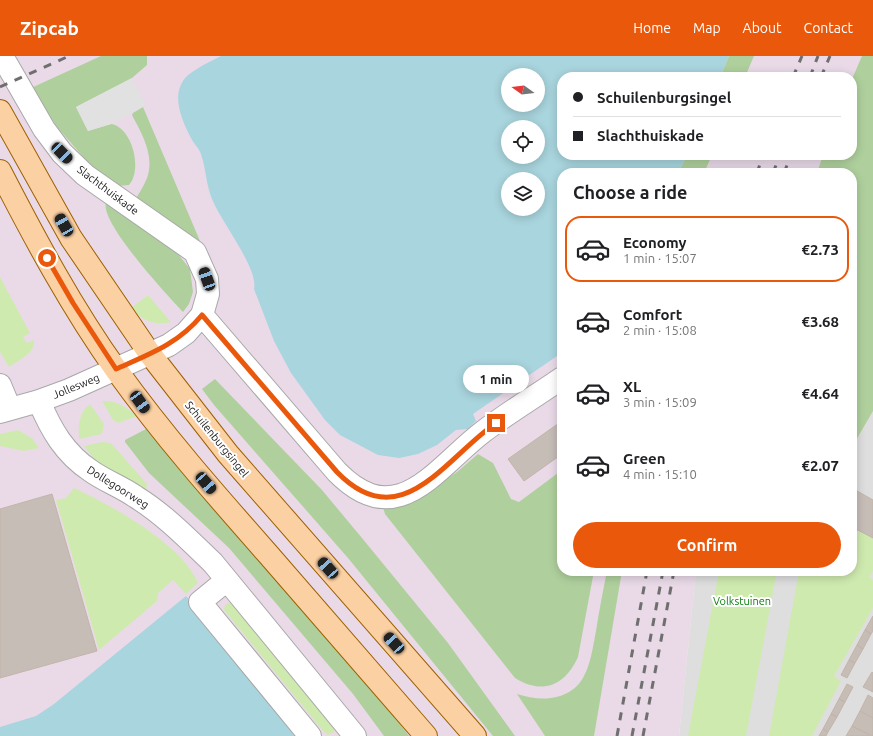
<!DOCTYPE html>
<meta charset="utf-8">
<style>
:root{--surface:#fff;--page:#f6f6f6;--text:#202124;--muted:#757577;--line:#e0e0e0;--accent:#ea580c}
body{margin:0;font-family:Ubuntu,sans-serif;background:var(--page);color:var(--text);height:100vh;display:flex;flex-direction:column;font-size:15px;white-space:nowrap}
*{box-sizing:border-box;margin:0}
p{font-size:13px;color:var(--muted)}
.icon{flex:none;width:22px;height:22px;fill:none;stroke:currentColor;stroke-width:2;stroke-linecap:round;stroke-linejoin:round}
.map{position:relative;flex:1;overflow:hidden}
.panel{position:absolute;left:557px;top:112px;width:300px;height:408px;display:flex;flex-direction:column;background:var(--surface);border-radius:16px;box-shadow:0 2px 10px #0003}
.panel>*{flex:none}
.hud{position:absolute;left:557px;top:16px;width:300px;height:88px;border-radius:16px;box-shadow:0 2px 10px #0003;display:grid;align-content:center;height:88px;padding:0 16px;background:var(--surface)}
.needle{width:26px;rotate:285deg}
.tools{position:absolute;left:501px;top:12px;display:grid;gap:8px}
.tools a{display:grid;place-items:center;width:44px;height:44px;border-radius:50%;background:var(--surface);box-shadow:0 2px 10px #0003;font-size:20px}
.end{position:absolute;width:18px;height:18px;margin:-9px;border:5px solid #ea580c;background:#fff;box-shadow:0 0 0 2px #fff}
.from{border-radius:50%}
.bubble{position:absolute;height:28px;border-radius:14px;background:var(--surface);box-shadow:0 2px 10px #0003;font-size:13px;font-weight:700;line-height:28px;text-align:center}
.car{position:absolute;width:12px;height:24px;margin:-12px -6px;border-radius:5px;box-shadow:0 0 3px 1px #0007;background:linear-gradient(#222 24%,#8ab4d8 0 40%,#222 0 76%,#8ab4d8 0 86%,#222 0)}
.hud b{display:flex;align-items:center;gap:14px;height:38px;font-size:15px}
.hud b+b{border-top:1px solid var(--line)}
.hud i{width:10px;height:10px;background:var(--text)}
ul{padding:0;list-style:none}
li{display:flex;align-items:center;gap:12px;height:66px;margin:0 8px 6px;padding:0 8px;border:2px solid transparent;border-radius:16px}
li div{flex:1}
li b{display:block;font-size:15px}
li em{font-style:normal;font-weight:700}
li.on{border-color:var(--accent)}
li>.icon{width:36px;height:36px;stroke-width:1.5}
h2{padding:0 16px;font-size:18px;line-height:48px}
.primary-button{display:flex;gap:8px;margin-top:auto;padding:8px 16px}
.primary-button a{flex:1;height:46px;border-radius:24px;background:var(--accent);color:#fff;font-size:16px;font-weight:700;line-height:46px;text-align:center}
header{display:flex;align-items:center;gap:24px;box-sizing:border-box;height:56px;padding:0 20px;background:var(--accent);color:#fff}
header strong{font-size:19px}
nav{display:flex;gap:22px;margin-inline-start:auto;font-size:14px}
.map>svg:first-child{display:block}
.residential{fill:#dfdede}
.industrial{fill:#eadae8;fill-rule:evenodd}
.grass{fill:#cfeaaf}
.forest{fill:#afd09d}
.parking{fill:#e1e1e1}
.water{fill:#a9d5de;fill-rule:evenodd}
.building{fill:#c6bdb7;stroke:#c3b4aa}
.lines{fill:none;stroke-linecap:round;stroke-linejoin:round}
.minor-casing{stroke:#a8a8a8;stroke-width:24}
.major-casing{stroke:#9d6001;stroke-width:24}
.minor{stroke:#fff;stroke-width:22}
.major{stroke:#fbd0a3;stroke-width:22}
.rail{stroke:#6f6f6f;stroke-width:3;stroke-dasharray:8 8;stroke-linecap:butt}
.route{stroke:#ea580c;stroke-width:5}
.labels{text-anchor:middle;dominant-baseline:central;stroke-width:4;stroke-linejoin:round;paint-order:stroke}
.street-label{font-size:11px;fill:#212121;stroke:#fff}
.park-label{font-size:11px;fill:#0d8110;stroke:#fff}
</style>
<header>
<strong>Zipcab</strong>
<nav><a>Home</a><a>Map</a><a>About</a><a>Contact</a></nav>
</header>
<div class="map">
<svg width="873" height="680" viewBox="0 0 873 680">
<rect width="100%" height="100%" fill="#f1eee8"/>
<path class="residential" d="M873,19V680H679L696,515H852V99Z"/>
<path class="industrial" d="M0,0H873L852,78V21H562V99H845L838,117H562V515H696L679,680H0ZM508,19H538V49H508ZM508,71H538V101H508ZM508,123H538V153H508Z"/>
<path class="grass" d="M0,221L30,277L23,281L27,287L34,284C36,297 19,304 9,311L0,296Z
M148,239L171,266C155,270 141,265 132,251Z
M102,345C117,344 126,351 137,360L118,367L113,364Z
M90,348L104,368L102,378L79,383C78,370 79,355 90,348Z
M18,374L33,383L39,392L24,395L0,390V378Z
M102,386L111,387L147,428L146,436L99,409L84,390Z
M74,432C111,449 182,488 198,527L186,538L173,524L158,537L157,545L99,594L56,444L66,442Z
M852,471L873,482V515L869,521L873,524V552L834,620L841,625L812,680H769L799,515H852Z
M719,515H777L746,680H688Z
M228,547H233L335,672L334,676L328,679L323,675L224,554L225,549Z"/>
<path class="forest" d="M101,0H147V9L132,22L76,51L88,75L111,68C132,71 143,113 129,129L117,130L94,113L78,95L58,72L31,32Z
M729,0H754L745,21H720Z
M862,0H873V355L852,391V117H817L823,99H852V23Z
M143,51L200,185L135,144C139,137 144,130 147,122C155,100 142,78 132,59L133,57Z
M687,99H712L704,117H678Z
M106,147L178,198L190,213L193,236L189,248L183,256C168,240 100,167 106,147Z
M215,323L322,434L362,482L448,587L515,680H493L348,502L214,349L202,333Z
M146,373L384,647L409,680H384L353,638L229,492L149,417L125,386V384Z
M478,398L493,407L511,443L519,446L562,414V515H594L578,601C565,630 542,639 515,622L385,458L382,448L416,442L457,416Z
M607,515H622L594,680H545L517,638C541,646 571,645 584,620C591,607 593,590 596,575C599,555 603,535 607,515Z"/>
<path class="parking" d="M132,22L146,49L111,68L88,75L76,51Z"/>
<path class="water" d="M221,0H729L720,21H562V99H687L678,117H562V308L557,300L473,358L476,365L468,373L456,374L437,389L418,398L399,402L378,399L340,379L325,364L291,317L274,285L254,233C259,213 220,164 212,143C206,128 206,113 201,98C199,92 193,87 190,80C182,65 172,41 183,25C188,16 211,5 221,0ZM508,19H538V49H508ZM508,71H538V101H508ZM508,123H538V153H508Z
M186,540L302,680H0V671L36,660L54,648Z"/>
<path class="building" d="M562,365V398L524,425L508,403Z
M852,432L873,444V482L852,471Z
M52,438L97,595L0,622V453Z
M873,560V575L871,578L865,574Z
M865,574L871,578L863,593L857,589Z
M857,589L863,593L855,607L849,604Z
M849,604L855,607L847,622L841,619Z
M872,616L873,617V636L863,631Z
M847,628L853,631L845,646L839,643Z
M868,639L873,642V662L860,655Z
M839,643L845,646L837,661L831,658Z
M860,655L873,662V680L852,670Z
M831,658L837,661L828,676L823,673Z
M852,670L871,680H846Z
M823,673L828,676L826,680H819Z"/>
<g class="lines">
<defs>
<path id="minor" d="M202,259L337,416C398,478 436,411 484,375C509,356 536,340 562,322
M0,329L10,353
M39,345C51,374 65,398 91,415C105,425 122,431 136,441C165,459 189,484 213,507L355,680
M0,356L39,345L69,334L169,289L186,277L202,259L208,238L207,223L195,196L85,119L62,97L44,73L2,0
M227,524L200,546L310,680"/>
<path id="major" d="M0,55L71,182L150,298L228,398L475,680
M0,115C35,183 72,252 117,315C163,379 215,438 267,497C320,558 373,619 426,680"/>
</defs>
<use href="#minor" class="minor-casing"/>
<use href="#major" class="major-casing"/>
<use href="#minor" class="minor"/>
<use href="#major" class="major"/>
<path class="rail" d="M793,21L802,0
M810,21L818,0
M821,21L830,0
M0,31L69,0
M757,117L763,99
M773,117L780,99
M784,117L791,99
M617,680L647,515
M632,680L663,515
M643,680L674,515"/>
</g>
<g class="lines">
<path class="route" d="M47,202L73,247L116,313C150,298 178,288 202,259L337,416C401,482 445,402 496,367"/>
</g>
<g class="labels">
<g class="street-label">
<text transform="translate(108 134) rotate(37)">Slachthuiskade</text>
<text transform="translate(76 330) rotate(-22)">Jollesweg</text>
<text transform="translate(217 383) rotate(51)">Schuilenburgsingel</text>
<text transform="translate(118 431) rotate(32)">Dollegoorweg</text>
</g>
<g class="park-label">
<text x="742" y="545">Volkstuinen</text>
</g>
</g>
</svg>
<div class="tools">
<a><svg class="needle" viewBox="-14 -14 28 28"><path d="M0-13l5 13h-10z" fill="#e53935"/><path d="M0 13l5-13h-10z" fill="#757577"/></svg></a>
<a><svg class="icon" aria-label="locate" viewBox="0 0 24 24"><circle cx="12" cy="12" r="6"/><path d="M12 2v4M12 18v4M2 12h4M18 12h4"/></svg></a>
<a><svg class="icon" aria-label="layers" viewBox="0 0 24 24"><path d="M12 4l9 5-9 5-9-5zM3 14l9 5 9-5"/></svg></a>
</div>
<i class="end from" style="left:47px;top:202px"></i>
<i class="end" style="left:496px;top:367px"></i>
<div class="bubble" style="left:463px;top:309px;width:66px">1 min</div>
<i class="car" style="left:62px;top:97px;rotate:135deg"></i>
<i class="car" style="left:64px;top:169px;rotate:330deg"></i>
<i class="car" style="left:207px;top:223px;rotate:340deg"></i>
<i class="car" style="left:140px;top:346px;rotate:144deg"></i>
<i class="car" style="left:206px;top:427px;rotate:139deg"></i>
<i class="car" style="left:328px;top:512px;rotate:318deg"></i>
<i class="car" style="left:394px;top:587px;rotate:318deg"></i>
<div class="hud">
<b><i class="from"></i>Schuilenburgsingel</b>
<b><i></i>Slachthuiskade</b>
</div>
<section class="panel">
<h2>Choose a ride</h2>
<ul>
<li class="on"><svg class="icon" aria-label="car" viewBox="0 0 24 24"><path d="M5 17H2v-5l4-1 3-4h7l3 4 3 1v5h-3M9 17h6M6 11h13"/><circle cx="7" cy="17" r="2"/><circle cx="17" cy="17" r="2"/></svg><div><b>Economy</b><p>1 min · 15:07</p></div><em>€2.73</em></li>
<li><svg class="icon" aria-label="car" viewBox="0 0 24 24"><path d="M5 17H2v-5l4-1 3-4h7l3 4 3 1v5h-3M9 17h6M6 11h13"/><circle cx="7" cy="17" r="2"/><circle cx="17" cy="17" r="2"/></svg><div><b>Comfort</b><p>2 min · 15:08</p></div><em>€3.68</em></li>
<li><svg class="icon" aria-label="car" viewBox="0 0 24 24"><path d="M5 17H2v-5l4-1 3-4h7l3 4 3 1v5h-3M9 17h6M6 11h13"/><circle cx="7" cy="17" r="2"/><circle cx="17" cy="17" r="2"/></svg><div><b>XL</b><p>3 min · 15:09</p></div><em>€4.64</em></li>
<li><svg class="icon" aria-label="car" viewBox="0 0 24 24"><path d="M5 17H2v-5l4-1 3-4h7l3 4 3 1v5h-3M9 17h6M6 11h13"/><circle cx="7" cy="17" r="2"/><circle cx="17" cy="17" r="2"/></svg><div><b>Green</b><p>4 min · 15:10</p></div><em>€2.07</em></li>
</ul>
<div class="primary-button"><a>Confirm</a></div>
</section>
</div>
